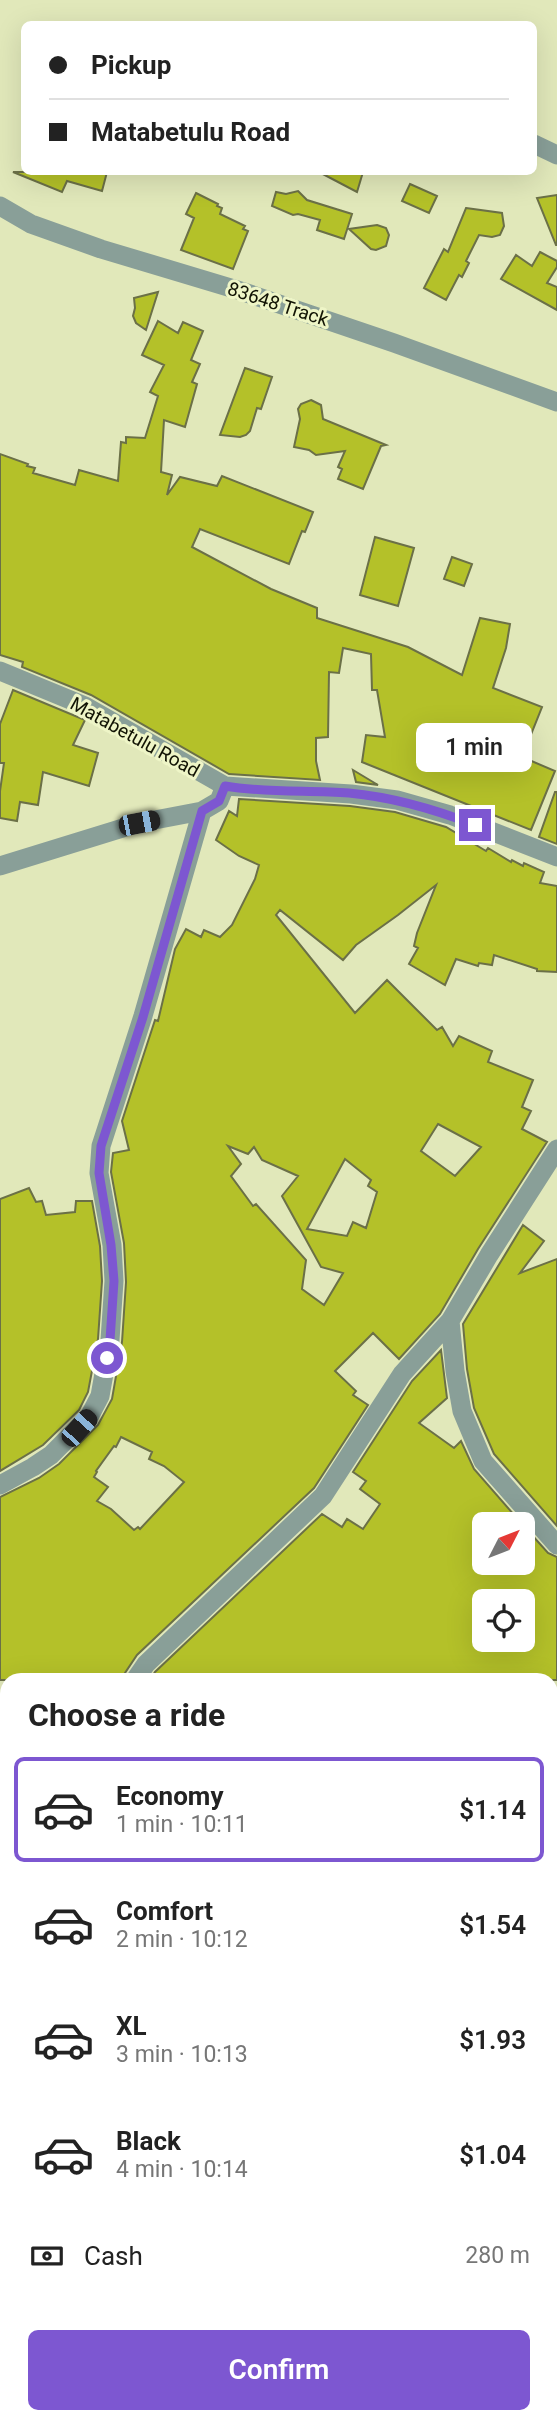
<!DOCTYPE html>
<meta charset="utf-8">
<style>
:root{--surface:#fff;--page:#f2f2f2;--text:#222;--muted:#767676;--line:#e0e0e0;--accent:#7d57d1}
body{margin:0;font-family:Roboto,sans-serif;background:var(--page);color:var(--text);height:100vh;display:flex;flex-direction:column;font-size:26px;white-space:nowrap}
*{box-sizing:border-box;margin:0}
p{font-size:23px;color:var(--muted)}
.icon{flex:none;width:38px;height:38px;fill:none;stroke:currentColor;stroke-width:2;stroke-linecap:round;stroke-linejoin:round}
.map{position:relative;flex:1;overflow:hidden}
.side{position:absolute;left:0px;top:1673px;width:558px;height:751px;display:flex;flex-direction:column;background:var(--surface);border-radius:21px 21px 0 0;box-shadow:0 7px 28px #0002}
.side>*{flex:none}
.hud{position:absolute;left:21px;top:21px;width:516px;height:154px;border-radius:10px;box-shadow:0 7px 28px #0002;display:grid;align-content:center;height:154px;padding:0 28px;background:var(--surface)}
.needle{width:46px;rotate:48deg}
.buttons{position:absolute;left:472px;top:1512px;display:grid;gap:14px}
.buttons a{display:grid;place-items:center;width:63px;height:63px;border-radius:10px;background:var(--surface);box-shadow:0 7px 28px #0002;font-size:35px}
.end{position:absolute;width:32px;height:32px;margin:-16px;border:9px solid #7d57d1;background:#fff;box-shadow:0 0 0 4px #fff}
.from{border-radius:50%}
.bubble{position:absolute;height:49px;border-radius:10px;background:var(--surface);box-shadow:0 7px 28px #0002;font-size:23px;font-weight:600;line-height:49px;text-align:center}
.car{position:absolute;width:21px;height:42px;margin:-21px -10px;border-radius:9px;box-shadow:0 0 5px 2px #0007;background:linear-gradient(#222 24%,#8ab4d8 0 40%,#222 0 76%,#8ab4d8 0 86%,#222 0)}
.hud b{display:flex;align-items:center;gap:24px;height:66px;font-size:26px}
.hud b+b{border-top:2px solid var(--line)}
.hud i{width:18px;height:18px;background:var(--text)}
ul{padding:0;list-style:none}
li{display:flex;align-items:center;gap:21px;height:105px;margin:0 14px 10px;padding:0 14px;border:4px solid transparent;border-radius:10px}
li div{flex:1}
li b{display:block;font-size:26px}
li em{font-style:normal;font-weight:600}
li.on{border-color:var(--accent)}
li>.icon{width:63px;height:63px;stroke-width:1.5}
h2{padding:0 28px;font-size:32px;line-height:84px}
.pay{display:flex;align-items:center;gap:18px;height:77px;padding:0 28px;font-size:26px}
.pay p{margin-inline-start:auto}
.action{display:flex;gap:14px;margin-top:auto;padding:14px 28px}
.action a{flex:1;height:80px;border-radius:10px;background:var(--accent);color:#fff;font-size:28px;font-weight:600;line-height:80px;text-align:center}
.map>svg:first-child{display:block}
.building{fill:#b4c129;stroke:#6b7047;stroke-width:2;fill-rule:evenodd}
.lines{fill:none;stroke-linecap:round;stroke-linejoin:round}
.minor{stroke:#899f98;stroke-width:19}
.route{stroke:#7d57d1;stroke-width:9}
.labels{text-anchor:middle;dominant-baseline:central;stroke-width:6;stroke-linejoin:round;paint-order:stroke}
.street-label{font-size:19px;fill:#111304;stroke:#eef5c7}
</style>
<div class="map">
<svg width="557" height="2423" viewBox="0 0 557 2423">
<rect width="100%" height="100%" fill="#e1e8ba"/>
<path class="building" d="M13,172H107L102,191L67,181L62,192Z
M319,172H363L357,192Z
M410,184L437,196L429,213L402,201Z
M298,191L307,200L352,214L344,239L317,230L320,220L298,214L293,215L272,206L276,192L286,194Z
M196,193L218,204L217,206L222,208L220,214L245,226L243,229L248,231L233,269L181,250L194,218L186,214Z
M557,195V245H556L537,198Z
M466,208L502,213L504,226L500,235L492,237L479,235L466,261L469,263L462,277L459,275L446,300L424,288L444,249L448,252Z
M377,225L386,228L389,235L386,246L376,250L371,249L349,229Z
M540,252L557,261V267L547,283L557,287V310L501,279L516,255L532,266Z
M158,292L146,330L136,323L133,316L135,308L134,298Z
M158,321L178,333L183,322L203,331L191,360L200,364L192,382L197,384L185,427L164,420L161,472L172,475L167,495L180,477L217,486L222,476L313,512L305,532L302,531L289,564L200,529L192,547L271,589L317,608V618L408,647L462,675L480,618L510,624L506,648L493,688L542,707L522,757L555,771L531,830L362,762L366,735L385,737L377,690H372L371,654L343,648L339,673L329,672L328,737L316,738V761L320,780L229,774L91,695L22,667L23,662L0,655V454L28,464L27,466L35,468L33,473L75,485L79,470L118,481L121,442L126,443V437L145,438L158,396L150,392L164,365L142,355Z
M245,368L272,377L261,409L257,408L250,431L246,435L240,437L220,435Z
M311,400L321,405L323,419L386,445L381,446L363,489L338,479L342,469L338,467L345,451L316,455L309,450L294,447L300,419L298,409L301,404Z
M375,537L414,548L398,606L360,595Z
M452,557L472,564L464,586L444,579Z
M13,690L85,720L73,745L98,753L89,786L43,772L38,805L20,802L17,821L0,818V791L4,763H0V724Z
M353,770L378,785L356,782Z
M555,792H557V844L539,837Z
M239,799L350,806L395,812L446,827L486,851L488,848L511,862L512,860L523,866L524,863L544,872L540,883L557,886V972L537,971V969L494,955L492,965L479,963L478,966L456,959L445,985L409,964L418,948L414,946L417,933L436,885L398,915L356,945L343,960L280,910L276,915L355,1013L387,980L437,1030L442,1027L453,1046L459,1036L492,1051L488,1062L533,1080L522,1107L531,1111L522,1129L547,1142L478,1249L440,1314L399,1359L373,1333L335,1371L356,1391L353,1395L368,1405L314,1488L137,1655L125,1673L123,1680H0V1497L39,1478L59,1464L98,1425L112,1399L122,1342L126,1282L124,1243L111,1172L113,1153L129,1150L122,1121L155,1020L158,1021L175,949L186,929L201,937L204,930L220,937L232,925L255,879L259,865L239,856L216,840L229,811L237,816ZM438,1124L481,1147L455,1176L421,1151ZM228,1146L248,1154L254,1147L262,1160L298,1176L282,1196L321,1267L343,1273L324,1305L302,1289L306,1260L256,1204L253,1206L231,1176L241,1164ZM345,1159L371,1180L368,1186L377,1192L366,1228L353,1222L347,1236L307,1229ZM121,1437L152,1452L149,1459L164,1466L184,1482L140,1529L138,1527L134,1530L111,1509L97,1501L108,1487L94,1477L97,1472L96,1471L114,1446L116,1447Z
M29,1188L36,1202L42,1201L46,1215L75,1212L76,1201H92L100,1246L102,1281L98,1339L88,1392L79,1410L43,1445L0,1471V1199Z
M523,1225L544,1241L520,1273L557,1259V1526L494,1454L474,1408L467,1369L463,1324Z
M441,1350L447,1398L419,1423L454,1448L461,1441L474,1469L522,1524H485V1563H523V1525L548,1553L557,1557V1680H150L155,1672L322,1514L342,1527L347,1519L363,1529L380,1504L360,1489L366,1481L353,1472L412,1381ZM485,1601H523V1640H513L510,1647L496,1640H485Z"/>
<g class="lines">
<path class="minor" d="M534,144L557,155
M0,206L31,224L101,249L241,291L394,343L557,402
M0,671L85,706L225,786L351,794L397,800L450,815L557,857
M0,866L139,823L202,811L219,801L225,786
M557,1149L489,1255L450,1321L455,1371L462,1411L483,1461L557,1545
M0,1485L33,1467L51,1455L89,1417L100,1396L110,1340L114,1281L112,1245L99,1173L101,1146L143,1016L202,811
M135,1680L146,1664L323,1496L402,1374L450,1321
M551,1818L557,1808
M0,1954L7,1953"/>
</g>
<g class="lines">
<path class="route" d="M107,1358L110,1340L114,1281L111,1245L99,1173L101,1146L143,1017L202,811L219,801L225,786C265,793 308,790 349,793C392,797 434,809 475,825"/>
</g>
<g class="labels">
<g class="street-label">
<text transform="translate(278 304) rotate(18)">83648 Track</text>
<text transform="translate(135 737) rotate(29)">Matabetulu Road</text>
</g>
</g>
</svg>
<div class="buttons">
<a><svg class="needle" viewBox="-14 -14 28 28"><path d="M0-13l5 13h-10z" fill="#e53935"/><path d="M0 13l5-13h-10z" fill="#767676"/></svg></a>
<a><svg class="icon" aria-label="locate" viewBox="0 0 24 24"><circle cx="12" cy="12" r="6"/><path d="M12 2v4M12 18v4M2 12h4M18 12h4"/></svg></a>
</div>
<i class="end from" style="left:107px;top:1358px"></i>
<i class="end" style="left:475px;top:825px"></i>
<div class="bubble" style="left:416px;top:723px;width:116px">1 min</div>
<i class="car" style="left:139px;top:823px;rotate:79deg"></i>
<i class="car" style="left:79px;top:1428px;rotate:42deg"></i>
<div class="hud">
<b><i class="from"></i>Pickup</b>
<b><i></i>Matabetulu Road</b>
</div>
<section class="side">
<h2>Choose a ride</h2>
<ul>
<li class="on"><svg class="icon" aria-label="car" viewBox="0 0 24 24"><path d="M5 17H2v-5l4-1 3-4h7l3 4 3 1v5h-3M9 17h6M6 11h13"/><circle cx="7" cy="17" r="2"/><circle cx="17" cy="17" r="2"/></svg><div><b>Economy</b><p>1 min · 10:11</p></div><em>$1.14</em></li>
<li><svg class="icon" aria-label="car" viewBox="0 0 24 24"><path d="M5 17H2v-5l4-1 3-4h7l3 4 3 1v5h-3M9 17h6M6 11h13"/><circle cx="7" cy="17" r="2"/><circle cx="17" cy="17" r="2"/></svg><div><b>Comfort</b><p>2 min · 10:12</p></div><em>$1.54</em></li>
<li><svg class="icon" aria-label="car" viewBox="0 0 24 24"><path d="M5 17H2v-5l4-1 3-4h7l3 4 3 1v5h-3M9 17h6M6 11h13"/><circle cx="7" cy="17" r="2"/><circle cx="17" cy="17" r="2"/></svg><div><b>XL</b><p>3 min · 10:13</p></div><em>$1.93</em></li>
<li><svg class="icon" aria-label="car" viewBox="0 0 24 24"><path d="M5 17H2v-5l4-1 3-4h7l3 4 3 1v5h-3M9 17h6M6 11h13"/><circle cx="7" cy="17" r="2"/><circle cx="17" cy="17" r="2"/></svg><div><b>Black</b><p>4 min · 10:14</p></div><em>$1.04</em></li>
</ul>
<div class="pay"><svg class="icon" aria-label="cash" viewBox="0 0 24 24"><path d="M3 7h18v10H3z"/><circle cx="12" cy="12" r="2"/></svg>Cash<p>280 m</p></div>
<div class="action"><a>Confirm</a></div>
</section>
</div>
